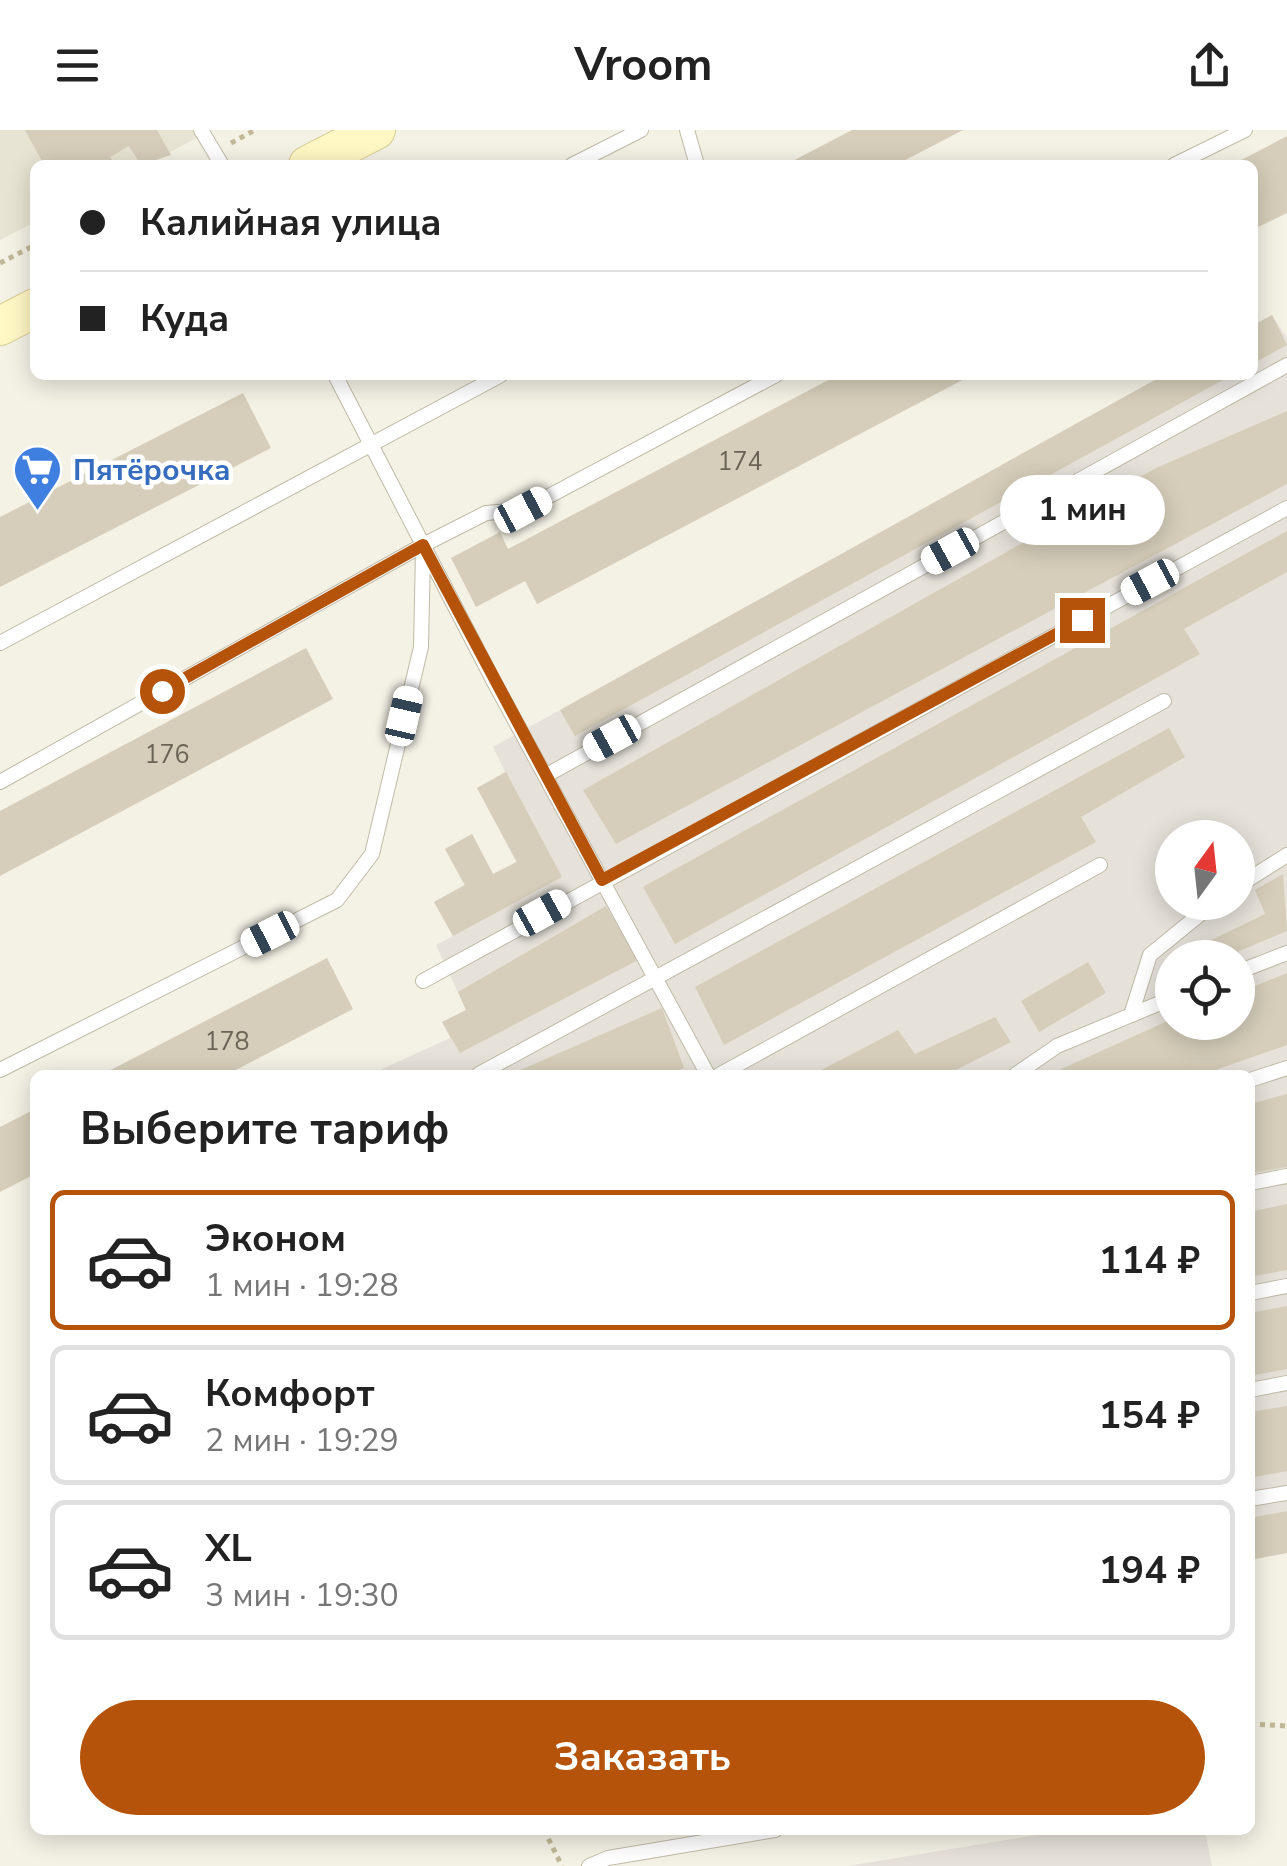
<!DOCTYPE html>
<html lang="ru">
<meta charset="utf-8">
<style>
:root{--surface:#fff;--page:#f2f2f2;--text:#222;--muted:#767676;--line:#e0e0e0;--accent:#b45309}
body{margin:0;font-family:"Nunito Sans",sans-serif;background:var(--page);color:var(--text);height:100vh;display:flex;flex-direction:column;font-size:38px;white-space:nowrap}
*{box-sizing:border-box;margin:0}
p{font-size:32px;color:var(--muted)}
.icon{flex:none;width:55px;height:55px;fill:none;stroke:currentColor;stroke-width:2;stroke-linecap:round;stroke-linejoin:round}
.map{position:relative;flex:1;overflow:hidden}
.details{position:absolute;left:30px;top:940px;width:1225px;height:765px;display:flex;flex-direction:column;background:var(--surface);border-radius:15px;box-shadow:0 5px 25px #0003}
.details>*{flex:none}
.hud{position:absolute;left:30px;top:30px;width:1228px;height:220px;border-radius:15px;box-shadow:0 5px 25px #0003;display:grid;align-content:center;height:220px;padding:0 50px;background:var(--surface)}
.needle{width:65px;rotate:15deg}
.buttons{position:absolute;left:1155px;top:690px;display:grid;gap:20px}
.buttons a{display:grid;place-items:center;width:100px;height:100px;border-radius:50%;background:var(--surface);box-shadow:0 5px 25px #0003;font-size:50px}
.end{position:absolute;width:45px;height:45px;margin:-22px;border:12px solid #b45309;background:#fff;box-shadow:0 0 0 5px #fff}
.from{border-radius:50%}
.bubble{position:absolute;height:70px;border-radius:35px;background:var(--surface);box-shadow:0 5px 25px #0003;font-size:32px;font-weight:700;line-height:70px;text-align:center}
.car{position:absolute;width:30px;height:60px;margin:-30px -15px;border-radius:12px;box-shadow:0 0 8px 2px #0007;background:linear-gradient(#fff 24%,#345 0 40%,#fff 0 76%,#345 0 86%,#fff 0)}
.hud b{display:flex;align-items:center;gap:35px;height:95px;font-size:38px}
.hud b+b{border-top:2px solid var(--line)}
.hud i{width:25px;height:25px;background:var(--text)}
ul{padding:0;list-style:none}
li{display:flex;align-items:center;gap:30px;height:140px;margin:0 20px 15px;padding:0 30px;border:5px solid var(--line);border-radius:15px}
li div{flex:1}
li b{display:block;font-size:38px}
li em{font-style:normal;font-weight:700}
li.on{border-color:var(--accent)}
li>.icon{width:90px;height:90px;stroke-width:1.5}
h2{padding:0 50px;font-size:45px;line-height:120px}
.action{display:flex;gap:20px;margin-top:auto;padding:20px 50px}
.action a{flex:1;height:115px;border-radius:60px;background:var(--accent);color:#fff;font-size:40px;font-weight:700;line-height:115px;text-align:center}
header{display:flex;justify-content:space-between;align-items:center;height:130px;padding:0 50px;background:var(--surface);font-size:45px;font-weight:700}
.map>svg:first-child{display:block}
.residential{fill:#e8e4d3}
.industrial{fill:#e6e2da;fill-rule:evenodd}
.building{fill:#d6ceba}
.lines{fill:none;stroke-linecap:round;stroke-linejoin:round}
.service-casing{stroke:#c0baa7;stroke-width:16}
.secondary-casing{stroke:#d7cc92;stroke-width:40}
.path{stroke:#c2b897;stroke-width:5;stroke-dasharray:5 5;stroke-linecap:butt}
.service{stroke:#fff;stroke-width:14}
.secondary{stroke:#fff7c4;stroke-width:38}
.route{stroke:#b45309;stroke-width:12}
.labels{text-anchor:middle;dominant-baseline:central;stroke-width:9;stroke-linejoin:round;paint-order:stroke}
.number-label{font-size:25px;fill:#6b6456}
.shop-label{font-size:30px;font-weight:bold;fill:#366cbe;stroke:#fff;text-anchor:start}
</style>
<header><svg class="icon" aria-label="menu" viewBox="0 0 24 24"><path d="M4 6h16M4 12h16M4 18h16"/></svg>Vroom<svg class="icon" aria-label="share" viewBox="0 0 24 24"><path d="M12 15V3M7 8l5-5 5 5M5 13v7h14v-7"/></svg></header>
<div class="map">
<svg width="1287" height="1736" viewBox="0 0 1287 1736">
<rect width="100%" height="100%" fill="#f4f1e5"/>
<path class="residential" d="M0,0H212L145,35H35V92L0,110Z"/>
<path class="industrial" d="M1272,185L1287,208V1423L1250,1430V945H369L450,908L442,892L466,880L436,815L453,806L434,772L464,755L445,719L472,704L493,744L516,732L477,658L505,642L493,617L1164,245H1252L1253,196ZM1172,708H1238V772H1172ZM1172,828H1238V892H1172Z
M1067,1700H1205L1212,1736H848Z"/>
<path class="building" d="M25,0H157L171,25L141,35L129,16L110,27L115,35H44Z
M852,0H963L896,35H785Z
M1287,6V83L1252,100V35H1232Z
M1272,185L1287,215L1252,234V196Z
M838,245H972L537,474L525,451L476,477L451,428L500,402L508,419Z
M1164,245H1232L575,606L560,580Z
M243,263L271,318L0,457V387Z
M1287,281V354L616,714L583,660L1156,338Z
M1287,401V442L1184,499L1200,524L675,814L643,757Z
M306,518L333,569L0,746V681Z
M1169,598L1185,627L1081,687L1096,712L724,915L695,857Z
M506,642L562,747L453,806L434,772L465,755L445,719L472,704L493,744L517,732L477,658Z
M1283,744L1287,801L1223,828H1174L1265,784L1255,760Z
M606,776L638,830L460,923L442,892L466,880L458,862Z
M327,828L353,879L226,945H101Z
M1088,832L1106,863L1039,902L1021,871Z
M1287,843V915L1201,945H1048L1172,889V892H1238V863Z
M662,878L684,938L666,945H509Z
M995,887L1011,912L946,945H812L898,900L915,924Z
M1287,964V1037L1250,1043V974Z
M35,979V1044L0,1062V997Z
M1287,1074V1140L1250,1147V1082Z
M1287,1176V1239L1250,1246V1183Z
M1287,1276V1341L1250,1348V1282Z
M1287,1381V1423L1250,1430V1388Z"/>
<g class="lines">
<defs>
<path id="service" d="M201,0L222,35
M687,0L697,35
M572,35L641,0
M1174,35L1245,0
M335,245L494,552L708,945
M0,513L501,245
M545,646L1287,235
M0,652L423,415L486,383L523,380L776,245
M1238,756L1287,725
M1238,842L1287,823
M423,851L1287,378
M1131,885L1150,825L1215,772
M0,940L337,770L372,724L421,517L423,421
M479,944L1164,571
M719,945L1100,735
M1015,945L1057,916L1172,868
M1250,950L1287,938
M1250,1053L1287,1046
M1250,1163L1287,1156
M1250,1260L1287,1253
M1250,1369L1287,1363
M589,1736L608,1728L775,1700"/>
<path id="secondary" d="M308,35L376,0
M0,196L35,178"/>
</defs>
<use href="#service" class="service-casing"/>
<use href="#secondary" class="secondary-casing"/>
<path class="path" d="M231,13L255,0
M0,133L35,115
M1250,1594L1287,1596
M544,1700L562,1736"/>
<use href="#service" class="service"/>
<use href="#secondary" class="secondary"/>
</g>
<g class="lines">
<path class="route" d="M162,561L423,415L602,750L1082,490"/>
</g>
<defs>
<symbol id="supermarket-pin" viewBox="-11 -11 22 30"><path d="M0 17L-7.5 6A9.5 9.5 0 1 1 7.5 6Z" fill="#3f7fe0" stroke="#fff"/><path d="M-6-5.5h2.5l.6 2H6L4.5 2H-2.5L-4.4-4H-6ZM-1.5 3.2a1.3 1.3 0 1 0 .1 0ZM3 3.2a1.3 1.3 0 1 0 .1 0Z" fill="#fff"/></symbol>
</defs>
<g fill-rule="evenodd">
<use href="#supermarket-pin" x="10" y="312" width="55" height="75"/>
</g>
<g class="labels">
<g class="number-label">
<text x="740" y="332">174</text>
<text x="167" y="625">176</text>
<text x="227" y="912">178</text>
</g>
<g class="shop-label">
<text x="73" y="340">Пятёрочка</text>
</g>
</g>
</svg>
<div class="buttons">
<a><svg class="needle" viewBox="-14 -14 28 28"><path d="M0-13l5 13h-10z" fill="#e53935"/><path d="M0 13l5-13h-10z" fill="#767676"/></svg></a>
<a><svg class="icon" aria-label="locate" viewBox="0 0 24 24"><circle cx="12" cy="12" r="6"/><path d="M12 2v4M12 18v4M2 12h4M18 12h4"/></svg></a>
</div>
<i class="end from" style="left:162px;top:561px"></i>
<i class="end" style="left:1082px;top:490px"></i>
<div class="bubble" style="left:1000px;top:345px;width:165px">1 мин</div>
<i class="car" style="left:523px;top:380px;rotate:62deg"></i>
<i class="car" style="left:950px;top:421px;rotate:241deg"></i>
<i class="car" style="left:1150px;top:452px;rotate:242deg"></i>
<i class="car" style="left:404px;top:586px;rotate:13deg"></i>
<i class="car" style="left:612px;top:608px;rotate:241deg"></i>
<i class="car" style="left:542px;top:783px;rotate:61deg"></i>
<i class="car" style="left:270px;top:804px;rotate:243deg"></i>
<div class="hud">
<b><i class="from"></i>Калийная улица</b>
<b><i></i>Куда</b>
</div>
<section class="details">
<h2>Выберите тариф</h2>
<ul>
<li class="on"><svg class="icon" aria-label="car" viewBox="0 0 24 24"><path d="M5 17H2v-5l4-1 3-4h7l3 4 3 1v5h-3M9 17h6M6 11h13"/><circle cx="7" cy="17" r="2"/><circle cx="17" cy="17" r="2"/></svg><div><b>Эконом</b><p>1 мин · 19:28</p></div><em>114 ₽</em></li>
<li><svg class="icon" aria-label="car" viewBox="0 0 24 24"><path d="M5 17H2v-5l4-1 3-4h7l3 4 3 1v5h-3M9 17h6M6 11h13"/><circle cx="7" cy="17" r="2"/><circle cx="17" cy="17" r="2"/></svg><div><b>Комфорт</b><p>2 мин · 19:29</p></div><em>154 ₽</em></li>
<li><svg class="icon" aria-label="car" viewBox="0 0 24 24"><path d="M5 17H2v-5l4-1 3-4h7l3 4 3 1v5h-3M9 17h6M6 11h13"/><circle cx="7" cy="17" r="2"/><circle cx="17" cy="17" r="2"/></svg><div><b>XL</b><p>3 мин · 19:30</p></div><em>194 ₽</em></li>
</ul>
<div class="action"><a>Заказать</a></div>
</section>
</div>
